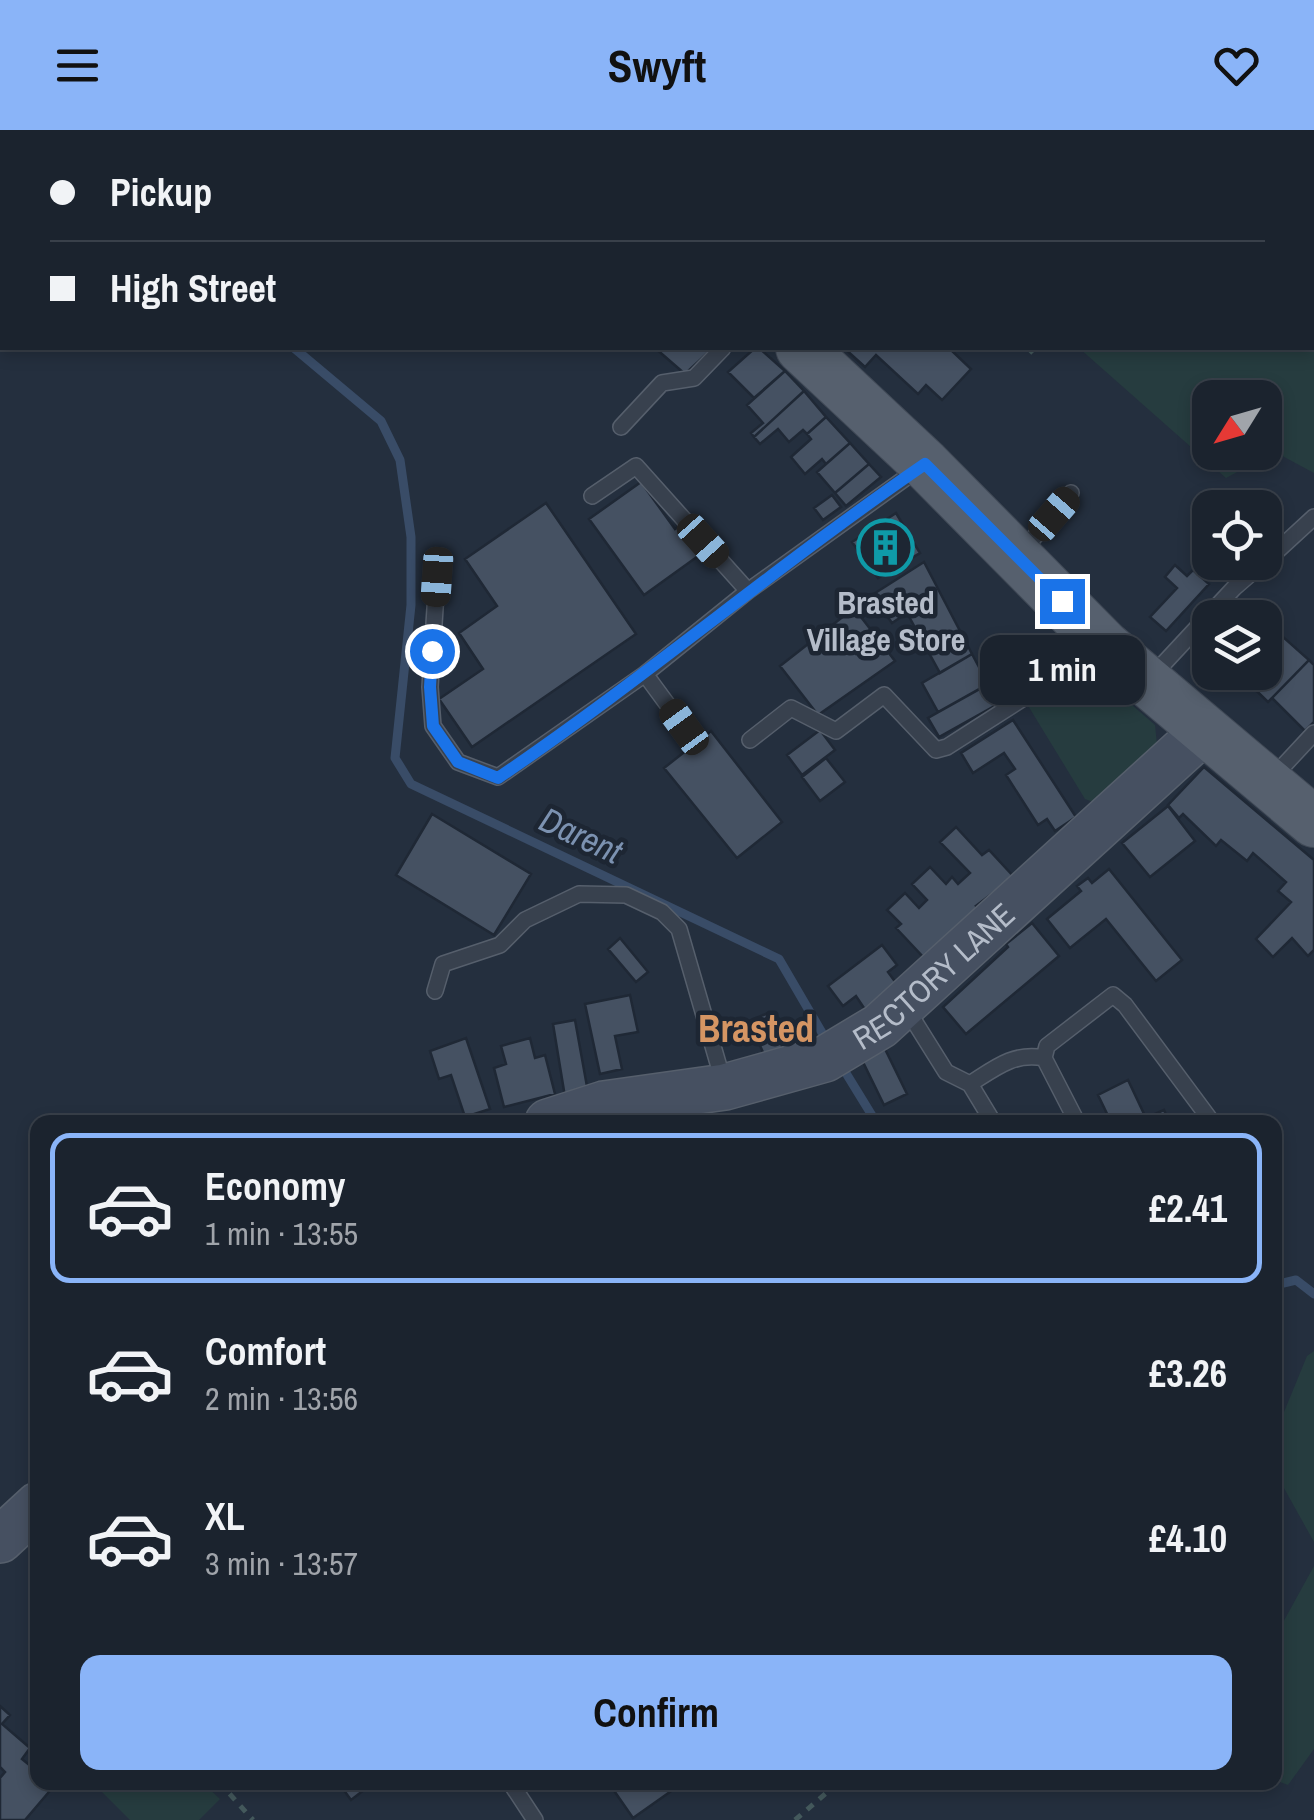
<!DOCTYPE html>
<meta charset="utf-8">
<style>
:root{--surface:#1b232e;--page:#242b36;--text:#f1f3f6;--muted:#a0a4aa;--line:#39404a;--accent:#8ab4f8}
body{margin:0;font-family:"Archivo Narrow",sans-serif;background:var(--page);color:var(--text);height:100vh;display:flex;flex-direction:column;font-size:38px;white-space:nowrap}
*{box-sizing:border-box;margin:0}
p{font-size:32px;color:var(--muted)}
.icon{flex:none;width:55px;height:55px;fill:none;stroke:currentColor;stroke-width:2;stroke-linecap:round;stroke-linejoin:round}
.map{position:relative;flex:1;overflow:hidden}
.side{position:absolute;left:30px;top:985px;width:1252px;height:675px;display:flex;flex-direction:column;background:var(--surface);border-radius:20px;box-shadow:0 5px 15px #0003,0 0 0 2px var(--line)}
.side>*{flex:none}
.top-card{position:absolute;left:0px;top:0px;width:1315px;height:220px;box-shadow:0 5px 15px #0003,0 0 0 2px var(--line);display:grid;align-content:center;height:220px;padding:0 50px;background:var(--surface)}
.needle{width:65px;rotate:233deg}
.tools{position:absolute;left:1192px;top:250px;display:grid;gap:20px}
.tools a{display:grid;place-items:center;width:90px;height:90px;border-radius:20px;background:var(--surface);box-shadow:0 5px 15px #0003,0 0 0 2px var(--line);font-size:50px}
.end{position:absolute;width:45px;height:45px;margin:-22px;border:12px solid #1a73e8;background:#fff;box-shadow:0 0 0 5px #fff}
.from{border-radius:50%}
.bubble{position:absolute;height:70px;border-radius:20px;background:var(--surface);box-shadow:0 5px 15px #0003,0 0 0 2px var(--line);font-size:32px;font-weight:700;line-height:70px;text-align:center}
.car{position:absolute;width:30px;height:60px;margin:-30px -15px;border-radius:12px;box-shadow:0 0 8px 2px #0007;background:linear-gradient(#222 24%,#8ab4d8 0 40%,#222 0 76%,#8ab4d8 0 86%,#222 0)}
.top-card b{display:flex;align-items:center;gap:35px;height:95px;font-size:38px}
.top-card b+b{border-top:2px solid var(--line)}
.top-card i{width:25px;height:25px;background:var(--text)}
ul{padding:18px 0 0;list-style:none}
li{display:flex;align-items:center;gap:30px;height:150px;margin:0 20px 15px;padding:0 30px;border:5px solid transparent;border-radius:20px}
li div{flex:1}
li b{display:block;font-size:38px}
li em{font-style:normal;font-weight:700}
li.current{border-color:var(--accent)}
li>.icon{width:90px;height:90px;stroke-width:1.5}
.action{display:flex;gap:20px;margin-top:auto;padding:20px 50px}
.action a{flex:1;height:115px;border-radius:20px;background:var(--accent);color:#111;font-size:40px;font-weight:700;line-height:115px;text-align:center}
header{display:flex;justify-content:space-between;align-items:center;height:130px;padding:0 50px;background:var(--accent);color:#111;font-size:45px;font-weight:700}
.map>svg:first-child{display:block}
.green{fill:#263c3f;fill-rule:evenodd}
.lines{fill:none;stroke-linecap:round;stroke-linejoin:round}
.stream{stroke:#394c67;stroke-width:9}
.building{fill:#455162;stroke:#1f2835;stroke-width:2.5}
.lane-casing{stroke:#565f6c;stroke-width:18}
.street-casing{stroke:#565f6c;stroke-width:32}
.secondary-casing{stroke:#565f6c;stroke-width:48}
.primary-casing{stroke:#414a57;stroke-width:52}
.path{stroke:#44595c;stroke-width:5;stroke-dasharray:8 8;stroke-linecap:butt}
.lane{stroke:#38414e;stroke-width:15}
.street{stroke:#38414e;stroke-width:30}
.secondary{stroke:#465061;stroke-width:45}
.primary{stroke:#56606e;stroke-width:50}
.tree{fill:#4b6a5d}
.route{stroke:#1a73e8;stroke-width:12}
.labels{text-anchor:middle;dominant-baseline:central;stroke-width:9;stroke-linejoin:round;paint-order:stroke}
.poi-label{font-size:32px;font-weight:bold;fill:#b4bcc9;stroke:#1d2633}
.street-label{font-size:32px;fill:#b4bcc9;stroke:#1d2633}
.water-label{font-size:35px;font-style:italic;fill:#7c92b1;stroke:#1d2633}
.quarter-label{font-size:38px;font-weight:bold;fill:#d59563;stroke:#1d2633}
</style>
<header><svg class="icon" aria-label="menu" viewBox="0 0 24 24"><path d="M4 6h16M4 12h16M4 18h16"/></svg>Swyft<svg class="icon" aria-label="heart" viewBox="0 0 24 24"><path d="M12 20l-8-8c-3-5 5-10 8-4 3-6 11-1 8 4z"/></svg></header>
<div class="map">
<svg width="1314" height="1690" viewBox="0 0 1314 1690">
<rect width="100%" height="100%" fill="#242f3e"/>
<path class="green" d="M1314,70V343L1275,322L1226,348L1079,218H1312ZM1210,268H1265V322H1210Z
M1087,536L1155,595L1157,615L1093,672L1085,669L1027,574Z
M1314,1221V1412L1275,1342V1304L1307,1226Z
M1314,1436V1619L1288,1655L1275,1650V1507Z
M93,1653H203L220,1669L199,1690H130Z"/>
<g class="lines">
<path class="stream" d="M0,81L2,82
M294,218L381,291L400,330L411,407V475L395,628L411,654L779,829L828,913
M841,935L876,992
M1275,1155L1296,1150L1314,1164"/>
</g>
<path class="building" d="M655,218H713L685,244Z
M755,218H759L785,241L754,268L728,242Z
M844,218H949L971,239L942,270L926,255L918,264L876,225L865,237Z
M785,241L804,261L754,307L751,303L763,293L747,275Z
M804,261L826,287L807,304L803,300L789,312L778,299L760,314L754,307Z
M826,287L850,313L826,334L822,329L805,344L791,327L811,309L807,304Z
M850,313L869,334L835,363L817,342Z
M869,334L881,347L846,376L835,363Z
M641,352L675,399L680,396L701,424L644,465L589,389Z
M832,365L841,377L823,390L814,378Z
M546,373L636,504L472,617L439,569L483,539L459,503L497,476L465,429Z
M896,383L920,423L878,448L852,412Z
M924,432L972,524L940,543L907,483L892,493L872,465Z
M1175,435L1187,446L1193,440L1209,454L1166,501L1150,487L1177,458L1165,447Z
M854,478L895,531L818,585L780,536Z
M1265,491L1309,530L1268,572L1237,542H1265Z
M1210,496V532L1200,523L1204,518L1196,510Z
M972,524L988,554L938,582L922,553Z
M1309,530L1314,535V592L1305,601L1272,568Z
M987,555L998,574L939,607L928,588Z
M1013,590L1076,687L1055,701L1047,689L1038,695L1006,645L1015,639L1004,623L973,643L961,623Z
M820,600L835,620L802,645L787,625Z
M711,601L782,692L737,728L664,638Z
M826,628L845,652L820,671L802,647Z
M1204,637L1314,730V820L1308,826L1292,808L1273,827L1256,809L1291,772L1278,761L1286,752L1253,723L1247,731L1221,710L1216,716L1183,684L1179,688L1168,675Z
M1168,676L1195,711L1150,747L1122,713Z
M432,684L531,744L494,805L396,745Z
M956,697L982,725L989,720L1014,747L976,776L981,781L927,831L896,798L901,794L887,780L905,763L919,778L927,770L912,754L930,737L946,754L952,747L958,754L970,743L940,712Z
M1109,739L1182,830L1156,851L1106,789L1070,818L1047,789L1081,761L1077,756L1088,748L1092,753Z
M1032,793L1059,826L966,904L943,877L1008,817L1006,814Z
M620,808L648,842L636,852L608,819Z
M882,815L897,835L888,842L899,857L866,881L856,866L843,876L828,856Z
M630,865L638,902L615,906L622,939L600,944L585,874Z
M768,883L784,921L766,929L749,891Z
M575,890L588,962L565,967L553,894Z
M466,908L490,979L465,987L451,945L439,949L430,921Z
M530,908L535,928L545,925L555,964L504,977L494,938L506,934L501,916Z
M885,919L907,964L884,975L862,930Z
M1128,950L1146,988L1164,980L1169,992H1111L1098,965Z
M0,1576L10,1585L2,1594L30,1618L22,1629L38,1642V1652L54,1656L25,1690H0V1648L5,1642L0,1637Z
M338,1652H372L373,1653L351,1670Z
M608,1652H684L633,1688Z"/>
<g class="lines">
<defs>
<path id="lane" d="M621,297L662,253L694,248L723,218
M592,366L636,336L748,461
M1021,423L1071,363
M1265,432L1314,387
M437,447L430,557L433,596L458,632L498,647L645,544L748,461L918,339
M645,544L684,597
M1153,545L1234,458L1264,432
M750,610L791,578L836,601L884,565L936,620L947,617L1097,521
M1273,647L1314,603
M435,861L443,834L500,815L525,790L579,764L626,765L662,782L679,799L724,954
M906,878L946,942L970,954L993,992
M970,954C995,938 1014,922 1044,928
M1077,992L1044,928L1047,916L1113,865L1125,875L1212,992
M510,1652L535,1690"/>
<path id="street" d="M936,2L937,0"/>
<g id="secondary">
<path id="s1" d="M548,992L604,974L725,957L825,929L880,896L1204,601"/>
<path d="M0,1410L38,1375"/>
</g>
<path id="primary" d="M569,0L572,2
M801,218L925,334L1105,516L1314,692"/>
</defs>
<use href="#lane" class="lane-casing"/>
<use href="#street" class="street-casing"/>
<use href="#secondary" class="secondary-casing"/>
<use href="#primary" class="primary-casing"/>
<path class="path" d="M1028,218L1033,223
M219,1652L253,1690
M795,1690L839,1652"/>
<use href="#lane" class="lane"/>
<use href="#street" class="street"/>
<use href="#secondary" class="secondary"/>
<use href="#primary" class="primary"/>
</g>
<circle class="tree" cx="1033" cy="519" r="11"/>
<g class="lines">
<path class="route" d="M432,521L430,557L433,596L458,632L498,648C644,549 779,434 925,334L1062,471"/>
</g>
<defs>
<symbol id="building-ring" viewBox="-11 -11 22 22"><circle r="9.5" fill="#1d2633" stroke="#0f9aa8" stroke-width="1.5"/><path d="M-4-6H4V6H1V3H-1V6H-4ZM-2.5-4.3h1.7v1.8h-1.7ZM.8-4.3h1.7v1.8H.8ZM-2.5-1h1.7V.8h-1.7ZM.8-1h1.7V.8H.8Z" fill="#0f9aa8"/></symbol>
</defs>
<g fill-rule="evenodd">
<use href="#building-ring" x="854" y="386" width="63" height="63"/>
</g>
<g class="labels">
<g class="poi-label">
<text x="886" y="472">Brasted<tspan x="886" dy="37">Village Store</tspan></text>
</g>
<g class="street-label">
<text stroke="none"><textPath href="#s1" startOffset="422">RECTORY LANE</textPath></text>
</g>
<g class="water-label">
<text transform="translate(581 705) rotate(25)">Darent</text>
</g>
<g class="quarter-label">
<text x="756" y="898">Brasted</text>
</g>
</g>
</svg>
<div class="tools">
<a><svg class="needle" viewBox="-14 -14 28 28"><path d="M0-13l5 13h-10z" fill="#e53935"/><path d="M0 13l5-13h-10z" fill="#a0a4aa"/></svg></a>
<a><svg class="icon" aria-label="locate" viewBox="0 0 24 24"><circle cx="12" cy="12" r="6"/><path d="M12 2v4M12 18v4M2 12h4M18 12h4"/></svg></a>
<a><svg class="icon" aria-label="layers" viewBox="0 0 24 24"><path d="M12 4l9 5-9 5-9-5zM3 14l9 5 9-5"/></svg></a>
</div>
<i class="end from" style="left:432px;top:521px"></i>
<i class="end" style="left:1062px;top:471px"></i>
<div class="bubble" style="left:980px;top:505px;width:165px">1 min</div>
<i class="car" style="left:1054px;top:384px;rotate:41deg"></i>
<i class="car" style="left:703px;top:411px;rotate:138deg"></i>
<i class="car" style="left:437px;top:447px;rotate:184deg"></i>
<i class="car" style="left:684px;top:597px;rotate:324deg"></i>
<div class="top-card">
<b><i class="from"></i>Pickup</b>
<b><i></i>High Street</b>
</div>
<section class="side">
<ul>
<li class="current"><svg class="icon" aria-label="car" viewBox="0 0 24 24"><path d="M5 17H2v-5l4-1 3-4h7l3 4 3 1v5h-3M9 17h6M6 11h13"/><circle cx="7" cy="17" r="2"/><circle cx="17" cy="17" r="2"/></svg><div><b>Economy</b><p>1 min · 13:55</p></div><em>£2.41</em></li>
<li><svg class="icon" aria-label="car" viewBox="0 0 24 24"><path d="M5 17H2v-5l4-1 3-4h7l3 4 3 1v5h-3M9 17h6M6 11h13"/><circle cx="7" cy="17" r="2"/><circle cx="17" cy="17" r="2"/></svg><div><b>Comfort</b><p>2 min · 13:56</p></div><em>£3.26</em></li>
<li><svg class="icon" aria-label="car" viewBox="0 0 24 24"><path d="M5 17H2v-5l4-1 3-4h7l3 4 3 1v5h-3M9 17h6M6 11h13"/><circle cx="7" cy="17" r="2"/><circle cx="17" cy="17" r="2"/></svg><div><b>XL</b><p>3 min · 13:57</p></div><em>£4.10</em></li>
</ul>
<div class="action"><a>Confirm</a></div>
</section>
</div>
